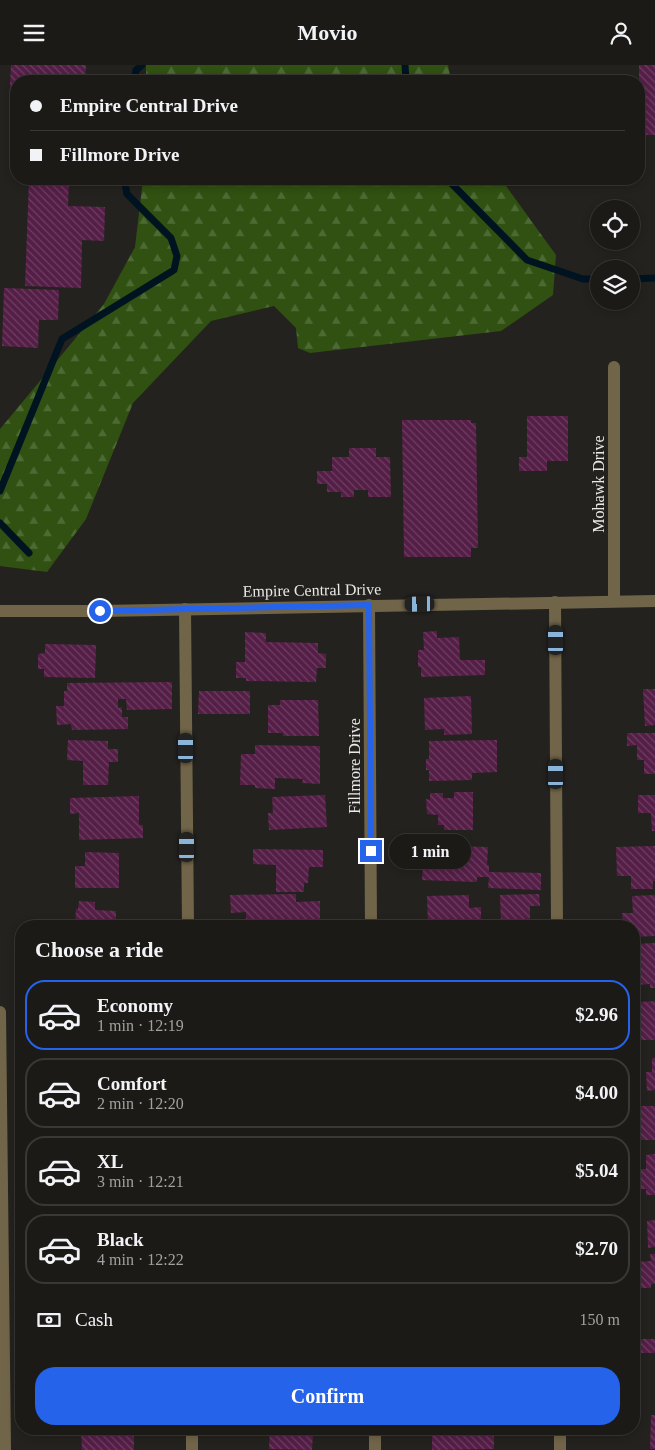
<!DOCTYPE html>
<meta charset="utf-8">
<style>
:root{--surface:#1b1a17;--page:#242320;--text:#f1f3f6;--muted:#a0a1a1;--line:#393836;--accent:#2563eb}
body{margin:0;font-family:Georgia,serif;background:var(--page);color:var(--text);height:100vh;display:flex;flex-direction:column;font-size:19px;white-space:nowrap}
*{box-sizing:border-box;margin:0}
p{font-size:16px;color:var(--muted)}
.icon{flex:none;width:28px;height:28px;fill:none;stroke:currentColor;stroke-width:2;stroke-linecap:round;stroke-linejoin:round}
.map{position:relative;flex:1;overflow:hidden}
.side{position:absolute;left:15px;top:855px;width:625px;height:515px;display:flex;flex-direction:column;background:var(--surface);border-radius:20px;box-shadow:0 2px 8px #0003,0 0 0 1px var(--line)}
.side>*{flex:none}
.top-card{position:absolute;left:10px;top:10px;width:635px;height:110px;border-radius:20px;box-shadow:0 2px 8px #0003,0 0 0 1px var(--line);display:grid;align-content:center;height:110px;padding:0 20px;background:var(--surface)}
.buttons{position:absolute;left:590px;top:135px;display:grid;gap:10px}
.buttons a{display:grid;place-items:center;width:50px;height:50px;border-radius:50%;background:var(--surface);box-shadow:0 2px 8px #0003,0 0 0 1px var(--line);font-size:25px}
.end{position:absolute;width:22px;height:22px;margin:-11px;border:6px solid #2563eb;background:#fff;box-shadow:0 0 0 2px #fff}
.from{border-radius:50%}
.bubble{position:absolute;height:35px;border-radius:18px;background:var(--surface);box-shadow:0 2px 8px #0003,0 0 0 1px var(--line);font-size:16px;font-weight:600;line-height:35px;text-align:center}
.car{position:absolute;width:15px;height:30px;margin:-15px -8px;border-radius:6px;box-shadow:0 0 4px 1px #0007;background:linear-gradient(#222 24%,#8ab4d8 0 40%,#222 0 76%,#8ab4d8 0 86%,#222 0)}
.top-card b{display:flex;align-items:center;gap:18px;height:48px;font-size:19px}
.top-card b+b{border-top:1px solid var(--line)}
.top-card i{width:12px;height:12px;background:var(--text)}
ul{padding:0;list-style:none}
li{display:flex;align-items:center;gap:15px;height:70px;margin:0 10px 8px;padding:0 10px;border:2px solid var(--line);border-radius:20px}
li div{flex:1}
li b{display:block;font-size:19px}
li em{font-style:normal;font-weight:600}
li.current{border-color:var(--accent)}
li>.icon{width:45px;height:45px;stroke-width:1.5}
h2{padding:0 20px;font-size:22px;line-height:60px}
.pay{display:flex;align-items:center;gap:12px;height:55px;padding:0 20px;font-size:19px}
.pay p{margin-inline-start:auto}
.cta{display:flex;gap:10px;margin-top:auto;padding:10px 20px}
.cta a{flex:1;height:58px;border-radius:20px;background:var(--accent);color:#fff;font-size:20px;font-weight:600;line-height:58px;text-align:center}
header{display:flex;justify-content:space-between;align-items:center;height:65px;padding:0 20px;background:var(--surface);font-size:22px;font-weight:600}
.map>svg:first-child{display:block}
.forest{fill:url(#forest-firs)}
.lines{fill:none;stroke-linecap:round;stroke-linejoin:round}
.stream{stroke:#001320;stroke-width:7}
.building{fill:url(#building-back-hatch)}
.service{stroke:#716549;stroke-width:12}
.minor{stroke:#716549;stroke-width:12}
.tertiary{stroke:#716549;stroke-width:12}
.route{stroke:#2563eb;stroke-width:6}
.labels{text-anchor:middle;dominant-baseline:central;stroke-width:4;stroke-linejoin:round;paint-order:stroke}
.street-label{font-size:16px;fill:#eae9e7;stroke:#24221f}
</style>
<header><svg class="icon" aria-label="menu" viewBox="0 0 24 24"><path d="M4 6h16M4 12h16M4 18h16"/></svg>Movio<svg class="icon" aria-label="person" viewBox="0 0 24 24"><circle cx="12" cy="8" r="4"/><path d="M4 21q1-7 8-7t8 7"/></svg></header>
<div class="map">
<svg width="655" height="1385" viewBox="0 0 655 1385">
<defs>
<pattern id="forest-firs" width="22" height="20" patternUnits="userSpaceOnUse" patternTransform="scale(1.25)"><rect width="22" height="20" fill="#305111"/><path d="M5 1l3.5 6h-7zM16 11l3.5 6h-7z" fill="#4e6a34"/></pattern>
<pattern id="building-back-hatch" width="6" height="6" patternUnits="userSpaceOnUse" patternTransform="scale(1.25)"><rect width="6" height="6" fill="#551e47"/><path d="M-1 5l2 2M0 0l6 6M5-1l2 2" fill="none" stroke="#6e3f62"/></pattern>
</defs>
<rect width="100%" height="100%" fill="#24221f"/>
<path class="forest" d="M146,0H448L451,16H146Z
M143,114H501L556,190L553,230L501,266L310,288L298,283L296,263L274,241L211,256L133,338L86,454L47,507L0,501V364L104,239L135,182Z"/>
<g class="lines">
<path class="stream" d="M405,0L406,16
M134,16L136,5L142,0
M447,114L527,195L583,214H599
M631,214L655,213
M0,426L62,274L174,205L177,191L171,173L127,129L124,114
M0,458L29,488"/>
</g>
<path class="building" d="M11,0H86L85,16H16V41H9Z
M639,0H655V70H639Z
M29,114L69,115L68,141L105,142L104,176L82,175L81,223L25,221Z
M4,223L59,225L58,255H39L38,283L2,281Z
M527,351H568V396H547V406H519V392H527Z
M402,355H471V358H476L478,483H471V492H404Z
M349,383H376V392H390L391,432H368V425H354V432H341V427H327V419H317V406H332V392H349Z
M437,566V573L459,572L460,595H485V610L421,612V602H418V585H424L423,567Z
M245,567L266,568V577L318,578V588L326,589V603H317L316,617L246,616V613H236V597H245Z
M45,579L96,580L95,613L44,612V604H38V589L45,588Z
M172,617V644L127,645L126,634H118V643L122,642V652H128V664L72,665L71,659L57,660L56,641H64V626H67V618Z
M643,624H655V660L645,661Z
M199,626H250V649H198Z
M471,631L472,669L444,670V664L425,665L424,633Z
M280,635H318L319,671H283V668H268V640H280Z
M627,668H655V709H644V695H637V680L627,681Z
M68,675L108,676V684H118V697H109L108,720H83V696L67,695Z
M497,675V707L472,708V715L429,716V705H426V694H429V676Z
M255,680L320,681V719L302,718L303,714L275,713V724L255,723V720H240L241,689H255Z
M454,727H473V765H444V760H438V750L427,749L426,734L430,735V728H443V733H454Z
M325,730L327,762L269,765L268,748H273L272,732Z
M638,730H655V766H652L651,748H638Z
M139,731V760H143V773L79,775V748L70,749V733Z
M425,775L445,776V781L488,782L487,800H489V807L541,808V825L488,823L489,812H477V817L422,815Z
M655,781V816H653V824H631V811H617L616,782Z
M253,784L323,785V802H309L308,818H304V827H276V800L253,799Z
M85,787L119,788V823H75V801H85Z
M296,829V837L320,836V861H246V847L231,848L230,830Z
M539,829L540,841H530V861H509V855L501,856L500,830Z
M469,830V843L481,842V861H428L427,831Z
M655,830V871L634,872V861H623L622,848H633L632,831Z
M79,836L95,837V845L116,846V861H75L76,844H78Z
M655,878V923H650V919L635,920L634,879Z
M655,936V975H641L639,937Z
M652,993H655V1025L647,1026L646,1007H652Z
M634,1041H655V1075H634Z
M655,1089V1130H646V1124H636L635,1104H646V1090Z
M655,1155V1182L648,1183L647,1156Z
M650,1189H655V1219H651V1223H641V1217H636L635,1197L651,1196Z
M638,1274H655V1288H637Z
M651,1350H655V1384H650Z
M81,1364H123V1371H134V1385H82Z
M270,1364H317V1367H313L312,1385L269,1384Z
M432,1364H473L474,1368H494V1384L432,1385Z"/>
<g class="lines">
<path class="service" d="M555,537L557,861
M185,544L188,861
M192,1364V1385
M560,1364V1385"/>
<path class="minor" d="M614,302V536
M369,540L371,861
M375,1364V1385"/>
<path class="tertiary" d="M0,546H101L655,536
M0,947L5,1385"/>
</g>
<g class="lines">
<path class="route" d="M100,546L369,540L371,786"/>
</g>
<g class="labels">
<g class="street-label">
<text transform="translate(598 419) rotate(-90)">Mohawk Drive</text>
<text transform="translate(312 525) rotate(-1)">Empire Central Drive</text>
<text transform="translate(354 701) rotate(-90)">Fillmore Drive</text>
</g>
</g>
</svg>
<div class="buttons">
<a><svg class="icon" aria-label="locate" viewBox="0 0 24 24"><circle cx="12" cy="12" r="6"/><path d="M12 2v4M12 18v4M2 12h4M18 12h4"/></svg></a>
<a><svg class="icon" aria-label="layers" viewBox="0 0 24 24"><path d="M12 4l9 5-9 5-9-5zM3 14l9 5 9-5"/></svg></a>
</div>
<i class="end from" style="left:100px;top:546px"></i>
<i class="end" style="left:371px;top:786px"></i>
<div class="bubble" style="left:389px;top:769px;width:82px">1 min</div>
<i class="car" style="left:420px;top:539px;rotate:269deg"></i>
<i class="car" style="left:556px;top:575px;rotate:0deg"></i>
<i class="car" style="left:186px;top:683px;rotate:0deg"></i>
<i class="car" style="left:556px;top:709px;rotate:0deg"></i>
<i class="car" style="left:187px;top:782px;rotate:0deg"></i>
<div class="top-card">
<b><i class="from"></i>Empire Central Drive</b>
<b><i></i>Fillmore Drive</b>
</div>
<section class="side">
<h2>Choose a ride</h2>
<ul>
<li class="current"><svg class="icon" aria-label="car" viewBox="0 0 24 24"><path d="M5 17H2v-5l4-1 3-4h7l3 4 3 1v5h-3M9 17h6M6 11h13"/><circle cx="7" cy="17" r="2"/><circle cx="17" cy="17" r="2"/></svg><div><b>Economy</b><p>1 min · 12:19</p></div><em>$2.96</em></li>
<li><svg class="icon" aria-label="car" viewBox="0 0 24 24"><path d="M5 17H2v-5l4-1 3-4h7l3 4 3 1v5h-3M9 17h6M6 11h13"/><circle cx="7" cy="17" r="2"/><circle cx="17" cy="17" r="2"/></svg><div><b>Comfort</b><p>2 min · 12:20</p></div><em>$4.00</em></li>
<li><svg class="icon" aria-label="car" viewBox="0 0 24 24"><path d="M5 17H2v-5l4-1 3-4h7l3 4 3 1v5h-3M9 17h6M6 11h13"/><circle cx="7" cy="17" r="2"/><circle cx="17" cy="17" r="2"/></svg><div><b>XL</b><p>3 min · 12:21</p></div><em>$5.04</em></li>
<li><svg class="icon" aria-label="car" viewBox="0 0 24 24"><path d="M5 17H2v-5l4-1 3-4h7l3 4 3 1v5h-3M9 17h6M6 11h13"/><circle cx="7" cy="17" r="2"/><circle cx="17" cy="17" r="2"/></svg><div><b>Black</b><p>4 min · 12:22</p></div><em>$2.70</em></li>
</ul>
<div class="pay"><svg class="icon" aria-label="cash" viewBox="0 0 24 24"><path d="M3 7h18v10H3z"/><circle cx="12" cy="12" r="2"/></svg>Cash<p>150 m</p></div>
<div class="cta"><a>Confirm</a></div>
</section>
</div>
